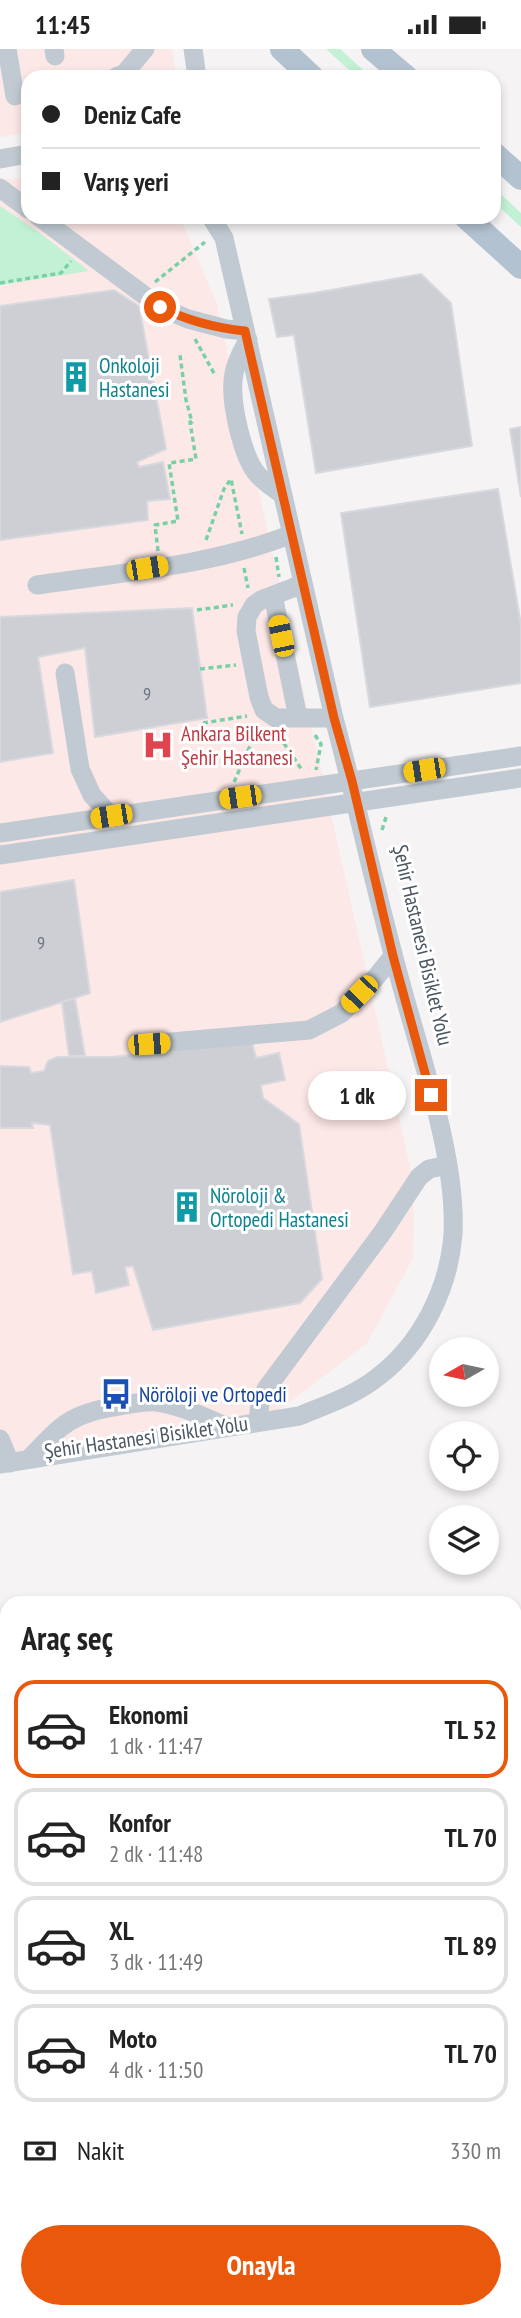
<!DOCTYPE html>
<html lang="tr">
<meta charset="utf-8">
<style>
:root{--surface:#fff;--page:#f6f6f6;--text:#222;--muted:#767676;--line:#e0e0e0;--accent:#ea580c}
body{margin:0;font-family:"PT Sans Narrow",sans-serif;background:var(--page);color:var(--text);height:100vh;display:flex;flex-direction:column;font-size:26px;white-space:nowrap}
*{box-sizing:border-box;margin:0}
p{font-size:23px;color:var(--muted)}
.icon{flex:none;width:38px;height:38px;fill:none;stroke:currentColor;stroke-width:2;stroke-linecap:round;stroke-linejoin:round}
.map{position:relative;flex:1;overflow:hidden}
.drawer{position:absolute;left:0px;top:1547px;width:522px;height:723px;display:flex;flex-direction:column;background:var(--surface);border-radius:21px 21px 0 0;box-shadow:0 4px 10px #0003}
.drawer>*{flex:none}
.hud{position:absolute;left:21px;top:21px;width:480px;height:154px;border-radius:21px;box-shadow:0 4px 10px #0003;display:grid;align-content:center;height:154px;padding:0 21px;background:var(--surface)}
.needle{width:46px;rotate:261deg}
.fabs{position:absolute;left:429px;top:1288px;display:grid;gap:14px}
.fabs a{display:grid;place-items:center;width:70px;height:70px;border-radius:50%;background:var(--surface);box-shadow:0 4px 10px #0003;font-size:35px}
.end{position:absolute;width:32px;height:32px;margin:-16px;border:9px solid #ea580c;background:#fff;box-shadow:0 0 0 4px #fff}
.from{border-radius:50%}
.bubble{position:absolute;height:49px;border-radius:24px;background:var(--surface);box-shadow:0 4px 10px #0003;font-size:23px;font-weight:800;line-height:49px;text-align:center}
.car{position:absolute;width:21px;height:42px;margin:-21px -10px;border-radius:9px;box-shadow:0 0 5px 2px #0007;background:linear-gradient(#f5c518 24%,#345 0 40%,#f5c518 0 76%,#345 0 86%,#f5c518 0)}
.hud b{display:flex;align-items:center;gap:24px;height:66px;font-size:26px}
.hud b+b{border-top:2px solid var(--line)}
.hud i{width:18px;height:18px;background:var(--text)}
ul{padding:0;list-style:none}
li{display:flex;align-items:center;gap:21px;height:98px;margin:0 14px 10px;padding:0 7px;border:4px solid var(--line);border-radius:21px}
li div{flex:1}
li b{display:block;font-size:26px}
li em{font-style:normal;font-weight:800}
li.on{border-color:var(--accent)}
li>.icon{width:63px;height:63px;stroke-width:1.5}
h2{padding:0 21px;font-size:32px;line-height:84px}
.pay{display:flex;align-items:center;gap:18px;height:77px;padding:0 21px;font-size:26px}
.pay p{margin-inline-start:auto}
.cta{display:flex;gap:14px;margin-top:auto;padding:14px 21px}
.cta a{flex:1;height:80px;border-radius:42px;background:var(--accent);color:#fff;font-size:28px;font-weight:800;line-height:80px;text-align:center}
.status{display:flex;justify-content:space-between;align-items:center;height:49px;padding:0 35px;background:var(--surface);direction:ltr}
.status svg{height:19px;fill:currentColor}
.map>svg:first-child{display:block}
.medical{fill:#fce8e6}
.green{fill:#c3f1d5}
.building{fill:#cdcfd5;stroke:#d7d9de;stroke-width:2}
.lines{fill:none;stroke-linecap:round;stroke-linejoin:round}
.path{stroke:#7ad0a6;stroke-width:3.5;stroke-dasharray:5 3.5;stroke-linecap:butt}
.minor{stroke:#c1cad2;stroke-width:19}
.major{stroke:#b3c2d1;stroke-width:24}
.route{stroke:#ea580c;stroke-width:9}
.labels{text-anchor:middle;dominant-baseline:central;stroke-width:6;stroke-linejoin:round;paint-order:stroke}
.number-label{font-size:18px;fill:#6b747e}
.culture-label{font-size:21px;fill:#0d838f;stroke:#fff;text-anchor:start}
.health-label{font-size:21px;fill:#be3a42;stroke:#fff;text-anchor:start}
.street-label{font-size:21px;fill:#4a5661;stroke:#fff}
.transit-label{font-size:21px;fill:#164399;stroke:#fff;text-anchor:start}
</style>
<div class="status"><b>11:45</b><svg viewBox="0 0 49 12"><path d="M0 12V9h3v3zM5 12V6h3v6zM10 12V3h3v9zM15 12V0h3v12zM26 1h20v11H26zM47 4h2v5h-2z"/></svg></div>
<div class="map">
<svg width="521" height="2269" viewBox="0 0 521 2269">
<rect width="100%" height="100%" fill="#f5f3f3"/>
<path class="medical" d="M0,0H172L176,28H28V84L0,88Z
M28,129V168H180L217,256L414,1136L413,1209L367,1294L282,1359L258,1373L0,1409V131Z"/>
<path class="green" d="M326,0H340L371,28H357Z
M494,139L521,164V178L494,153Z
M0,157L37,182L89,222L0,236Z"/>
<path class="building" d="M421,225L451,254L472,397L316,424L294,286L277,288L269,250L314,244Z
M114,241L139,257L166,400L137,413L139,418L163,413L170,450L147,452L148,471L0,491V257Z
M521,378V448L510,380Z
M498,440L521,576V634L370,658L341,464Z
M192,559L207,669L95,688L85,599L38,608L53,704L0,713V568Z
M74,831L90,944L0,973V843Z
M75,949L85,1007H69L62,953Z
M252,993L256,1009L279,1004L285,1031L261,1036L263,1049L299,1075L322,1230L300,1254L153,1281L133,1217L125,1218L129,1236L96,1244L92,1222L73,1225L50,1076L32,1074L33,1079H0V1017L29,1018L31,1024L44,1022L48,1012L57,1008H112Z"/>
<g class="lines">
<path class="path" d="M155,233L205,193
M0,234L61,224L71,212
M195,290L215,326
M206,491L224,440L231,430L242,485
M158,502L155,476L178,472L169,414L196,410L190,373H192L186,351L180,306
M276,508L279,528
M244,519L248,539
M197,561L233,556
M200,620L236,616
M203,674L247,667
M315,686L321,695L316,721
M279,687L302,721
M234,733L258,679
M382,781L387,765"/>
<path class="minor" d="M7,0L15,47
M54,0L55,7
M193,0L197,28
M116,28L124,25L145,0
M0,110L28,105
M0,139L28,160
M39,168L160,258L188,270L226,280L245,282
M248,291C241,304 234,317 233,332C231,355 242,408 258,426C264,433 275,440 283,446
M303,535L261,551L254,556L247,568L246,582L259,648L264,661L276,669H334
M37,536C119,524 215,516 292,485
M273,546L298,669
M65,624L80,720L92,746L111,767
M0,784L521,707
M0,806L521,729
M149,995L309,981L342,964L377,927L393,907
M258,1373L260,1354L266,1340L382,1184L419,1128L429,1120L448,1116
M0,1390L10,1414
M29,1410C61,1376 71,1364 119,1357C131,1355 144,1352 157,1353C180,1356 206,1369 228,1378
M0,1415L299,1367C326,1356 356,1346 379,1327C422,1294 449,1239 453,1185C457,1109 420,1006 400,931C376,844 357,756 334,669L224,189L211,168
M514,1957L521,1953
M300,2269L303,2263"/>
<path class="major" d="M282,0L312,28
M373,0L406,28
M494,105L521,129
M466,168L521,218"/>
</g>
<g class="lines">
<path class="route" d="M160,258C186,271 216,279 245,282L334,669L352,732L393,907L431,1046"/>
</g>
<defs>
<symbol id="building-bare" viewBox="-9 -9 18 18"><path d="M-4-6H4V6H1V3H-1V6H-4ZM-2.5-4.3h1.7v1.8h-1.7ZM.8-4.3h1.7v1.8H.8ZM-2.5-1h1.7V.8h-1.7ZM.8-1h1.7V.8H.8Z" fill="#0f9aa8" stroke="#fff" stroke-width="2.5" paint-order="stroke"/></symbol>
<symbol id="hospital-bare" viewBox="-9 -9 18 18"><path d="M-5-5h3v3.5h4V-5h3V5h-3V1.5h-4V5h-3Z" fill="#e0444e" stroke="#fff" stroke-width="2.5" paint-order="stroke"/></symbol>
<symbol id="bus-bare" viewBox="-9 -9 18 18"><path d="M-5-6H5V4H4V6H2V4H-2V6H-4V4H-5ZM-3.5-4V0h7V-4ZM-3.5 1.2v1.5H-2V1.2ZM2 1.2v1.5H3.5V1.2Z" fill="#1a4fb4" stroke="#fff" stroke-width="2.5" paint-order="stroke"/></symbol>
</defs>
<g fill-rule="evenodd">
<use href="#building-bare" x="54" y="306" width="44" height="44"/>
<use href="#hospital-bare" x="136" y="674" width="44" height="44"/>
<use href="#building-bare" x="165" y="1136" width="44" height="44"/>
<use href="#bus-bare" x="94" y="1323" width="44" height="44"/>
</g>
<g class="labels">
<g class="number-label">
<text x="147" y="644">9</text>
<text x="41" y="893">9</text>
</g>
<g class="culture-label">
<text x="99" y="316">Onkoloji<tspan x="99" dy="24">Hastanesi</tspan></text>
<text x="210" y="1146">Nöroloji &amp;<tspan x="210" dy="24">Ortopedi Hastanesi</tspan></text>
</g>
<g class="health-label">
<text x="181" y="684">Ankara Bilkent<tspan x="181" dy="24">Şehir Hastanesi</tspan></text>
</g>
<g class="street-label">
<text transform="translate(423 896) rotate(77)">Şehir Hastanesi Bisiklet Yolu</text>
<text transform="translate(146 1388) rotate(-8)">Şehir Hastanesi Bisiklet Yolu</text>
</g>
<g class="transit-label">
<text x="139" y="1345">Nöröloji ve Ortopedi</text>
</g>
</g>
</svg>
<div class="fabs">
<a><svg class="needle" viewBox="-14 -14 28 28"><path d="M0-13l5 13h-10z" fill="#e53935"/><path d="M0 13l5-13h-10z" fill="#767676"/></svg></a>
<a><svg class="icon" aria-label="locate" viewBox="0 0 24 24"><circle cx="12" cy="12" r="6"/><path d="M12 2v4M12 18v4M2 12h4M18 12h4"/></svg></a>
<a><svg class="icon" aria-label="layers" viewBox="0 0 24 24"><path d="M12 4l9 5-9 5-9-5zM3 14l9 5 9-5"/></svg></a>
</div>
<i class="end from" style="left:160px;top:258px"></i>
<i class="end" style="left:431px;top:1046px"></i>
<div class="bubble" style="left:308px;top:1022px;width:98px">1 dk</div>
<i class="car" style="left:147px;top:519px;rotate:81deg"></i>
<i class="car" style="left:281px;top:587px;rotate:348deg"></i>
<i class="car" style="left:424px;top:721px;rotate:261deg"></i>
<i class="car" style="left:240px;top:748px;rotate:262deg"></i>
<i class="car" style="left:111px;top:767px;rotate:261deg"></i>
<i class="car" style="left:359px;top:945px;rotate:224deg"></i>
<i class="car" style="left:149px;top:995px;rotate:86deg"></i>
<div class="hud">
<b><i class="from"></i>Deniz Cafe</b>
<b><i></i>Varış yeri</b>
</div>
<section class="drawer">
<h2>Araç seç</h2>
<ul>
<li class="on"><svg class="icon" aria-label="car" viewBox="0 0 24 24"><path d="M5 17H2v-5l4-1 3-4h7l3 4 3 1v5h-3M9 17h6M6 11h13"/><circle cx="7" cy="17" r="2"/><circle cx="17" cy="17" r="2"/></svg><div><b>Ekonomi</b><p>1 dk · 11:47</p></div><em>TL 52</em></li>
<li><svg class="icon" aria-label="car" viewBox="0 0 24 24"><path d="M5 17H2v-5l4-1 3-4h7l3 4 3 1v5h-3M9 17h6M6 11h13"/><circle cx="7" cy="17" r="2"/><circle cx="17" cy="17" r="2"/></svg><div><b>Konfor</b><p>2 dk · 11:48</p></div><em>TL 70</em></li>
<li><svg class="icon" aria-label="car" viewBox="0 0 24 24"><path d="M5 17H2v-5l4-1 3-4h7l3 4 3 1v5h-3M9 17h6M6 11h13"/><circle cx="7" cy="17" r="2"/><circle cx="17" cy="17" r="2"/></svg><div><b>XL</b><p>3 dk · 11:49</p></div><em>TL 89</em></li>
<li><svg class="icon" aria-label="car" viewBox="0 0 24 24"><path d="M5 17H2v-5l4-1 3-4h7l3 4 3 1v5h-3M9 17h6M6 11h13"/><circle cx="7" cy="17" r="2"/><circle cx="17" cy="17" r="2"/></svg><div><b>Moto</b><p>4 dk · 11:50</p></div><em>TL 70</em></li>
</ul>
<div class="pay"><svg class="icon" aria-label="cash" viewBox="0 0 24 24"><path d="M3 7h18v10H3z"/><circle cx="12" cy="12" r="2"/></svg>Nakit<p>330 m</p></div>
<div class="cta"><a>Onayla</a></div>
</section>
</div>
